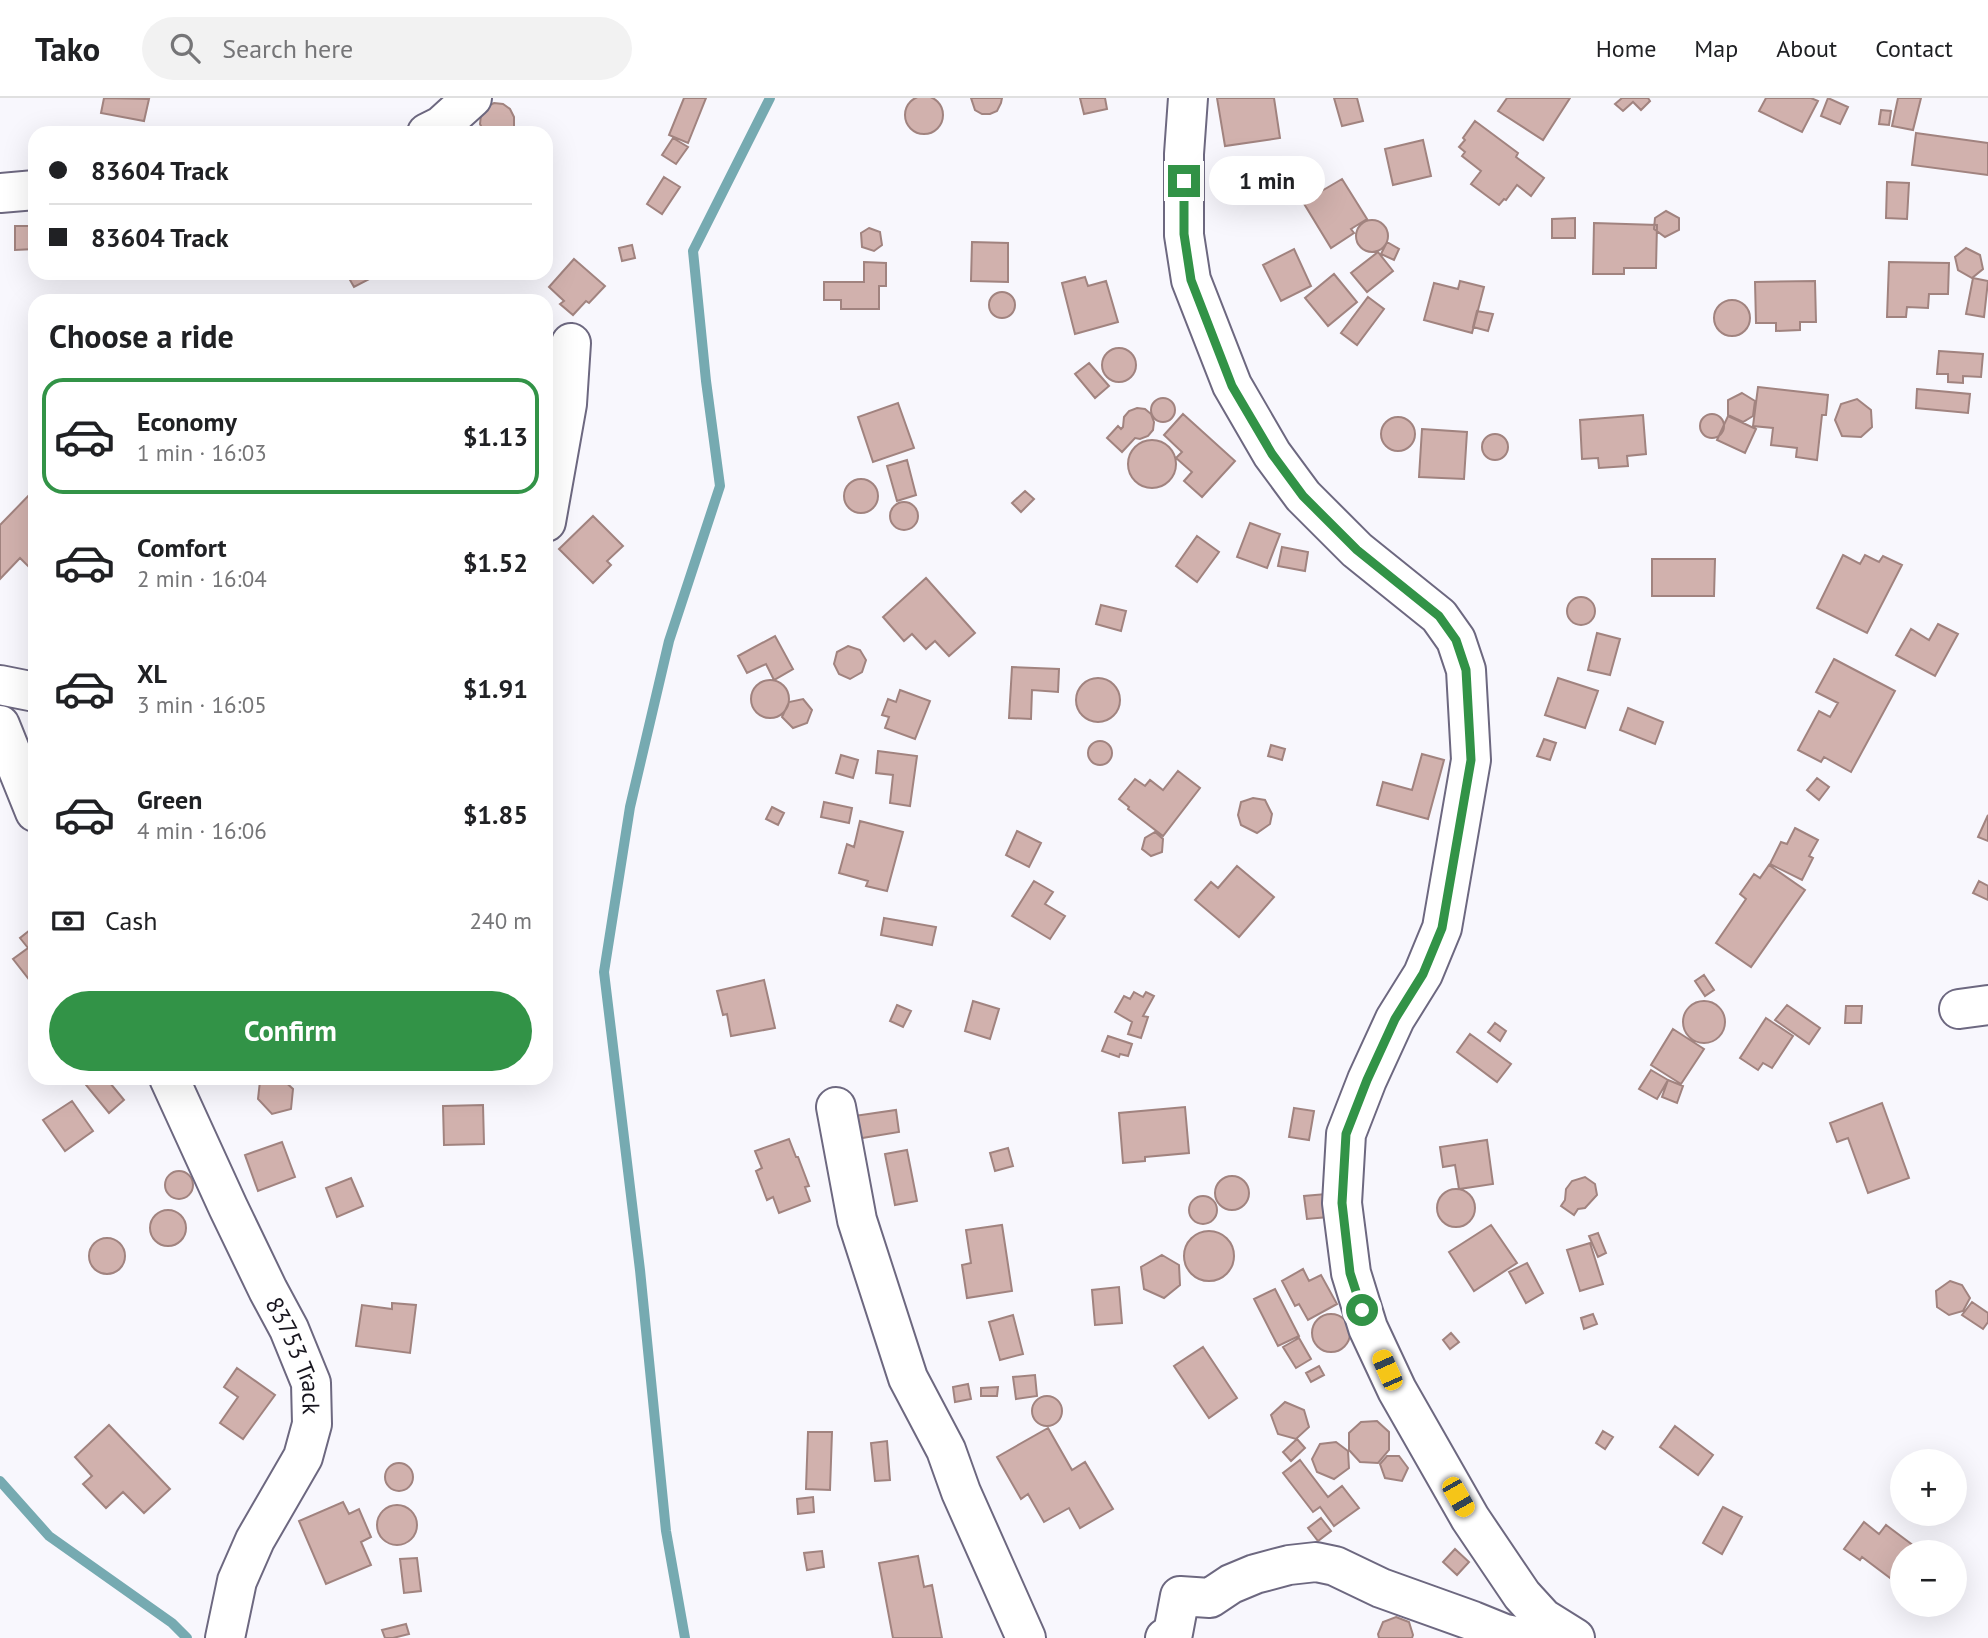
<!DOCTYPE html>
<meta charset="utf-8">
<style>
:root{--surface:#fff;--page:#f2f2f2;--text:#202124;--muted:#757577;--line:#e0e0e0;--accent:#329347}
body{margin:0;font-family:"PT Sans",sans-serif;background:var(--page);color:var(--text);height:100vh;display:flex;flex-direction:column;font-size:26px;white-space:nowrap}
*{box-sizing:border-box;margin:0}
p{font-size:23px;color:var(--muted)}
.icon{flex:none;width:38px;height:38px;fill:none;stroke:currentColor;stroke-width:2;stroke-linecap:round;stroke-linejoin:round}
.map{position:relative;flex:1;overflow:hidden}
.drawer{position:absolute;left:28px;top:196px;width:525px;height:791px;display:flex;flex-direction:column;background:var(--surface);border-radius:21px;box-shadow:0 7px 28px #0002}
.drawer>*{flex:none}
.banner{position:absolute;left:28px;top:28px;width:525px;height:154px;border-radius:21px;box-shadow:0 7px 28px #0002;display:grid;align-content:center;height:154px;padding:0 21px;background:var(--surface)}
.buttons{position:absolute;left:1890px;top:1351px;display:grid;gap:14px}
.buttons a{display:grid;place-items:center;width:77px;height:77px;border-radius:50%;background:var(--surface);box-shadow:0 7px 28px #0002;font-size:35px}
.end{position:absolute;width:32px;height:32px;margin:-16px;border:9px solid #329347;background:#fff;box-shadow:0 0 0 4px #fff}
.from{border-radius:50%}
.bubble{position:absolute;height:49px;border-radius:24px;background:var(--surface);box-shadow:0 7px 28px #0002;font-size:23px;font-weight:700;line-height:49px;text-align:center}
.car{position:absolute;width:21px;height:42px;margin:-21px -10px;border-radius:9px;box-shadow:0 0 5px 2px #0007;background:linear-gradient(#f5c518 24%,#345 0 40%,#f5c518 0 76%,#345 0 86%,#f5c518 0)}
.banner b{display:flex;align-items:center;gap:24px;height:66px;font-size:26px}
.banner b+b{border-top:2px solid var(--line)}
.banner i{width:18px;height:18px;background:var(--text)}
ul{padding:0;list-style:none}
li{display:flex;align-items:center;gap:21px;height:116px;margin:0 14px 10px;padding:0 7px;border:4px solid transparent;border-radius:21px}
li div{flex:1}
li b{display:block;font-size:26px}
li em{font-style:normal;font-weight:700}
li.on{border-color:var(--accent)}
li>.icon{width:63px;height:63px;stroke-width:1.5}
h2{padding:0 21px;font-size:32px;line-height:84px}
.pay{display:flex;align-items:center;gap:18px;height:77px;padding:0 21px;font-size:26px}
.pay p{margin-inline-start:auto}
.button{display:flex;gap:14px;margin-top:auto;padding:14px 21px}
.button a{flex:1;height:80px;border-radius:42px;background:var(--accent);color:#fff;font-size:28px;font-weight:700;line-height:80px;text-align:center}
header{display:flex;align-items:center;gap:42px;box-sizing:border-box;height:98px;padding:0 35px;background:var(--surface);border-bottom:2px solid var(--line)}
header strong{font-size:33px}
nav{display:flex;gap:38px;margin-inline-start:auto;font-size:24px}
.search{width:490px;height:63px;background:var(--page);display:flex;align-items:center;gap:18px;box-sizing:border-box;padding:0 24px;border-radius:38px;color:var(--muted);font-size:26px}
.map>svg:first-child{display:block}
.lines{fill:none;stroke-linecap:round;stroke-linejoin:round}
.stream{stroke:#76aab1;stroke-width:10}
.building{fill:#d1b1ad;stroke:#a1837f;stroke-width:2}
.minor-casing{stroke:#6d6880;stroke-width:42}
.minor{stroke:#fff;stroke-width:38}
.route{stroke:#329347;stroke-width:9}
.labels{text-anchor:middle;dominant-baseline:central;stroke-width:5;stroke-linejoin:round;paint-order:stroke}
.street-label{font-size:24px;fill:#18161f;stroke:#fff}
</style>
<header>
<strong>Tako</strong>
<div class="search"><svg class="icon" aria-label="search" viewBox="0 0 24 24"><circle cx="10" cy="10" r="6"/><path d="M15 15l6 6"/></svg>Search here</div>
<nav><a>Home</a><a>Map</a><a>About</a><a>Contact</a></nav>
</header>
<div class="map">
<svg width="1988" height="1540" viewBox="0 0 1988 1540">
<rect width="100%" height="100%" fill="#f8f7fd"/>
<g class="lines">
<path class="stream" d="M0,1383L49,1438L172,1525L187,1540
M685,1540L666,1433L640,1172L604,874L630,709L669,543L720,388L706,283L693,153L770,0"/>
</g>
<path class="building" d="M905 17a19 19 0 1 1 38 0a19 19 0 1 1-38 0Z
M104,0L149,1L144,23L101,15Z
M684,0H706L688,45L669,37Z
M971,0H1002L1001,5L997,13L990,16H982L975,12Z
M1080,0H1105L1107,11L1084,16Z
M1217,0H1274L1280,40L1225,48Z
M1334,0H1357L1363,23L1342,28Z
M1507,0H1570L1543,42L1498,13Z
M1622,0H1648L1650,3L1641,12L1633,4L1623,13L1615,6Z
M1766,0H1811L1818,3L1802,34L1759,13Z
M1828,0L1848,9L1840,26L1821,18Z
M1898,0H1921L1913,32L1892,28Z
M494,5L503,6L510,11L514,19V28L509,35L484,34L480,26L481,17L486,9Z
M1881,12L1891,13L1889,27L1879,26Z
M1475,23L1518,55L1516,59L1544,80L1531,98L1517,87L1506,102L1504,101L1499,107L1471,86L1481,73L1462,58L1465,54L1459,49L1465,42L1463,40Z
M1916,35L1988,45V77L1912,67Z
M673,40L688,49L676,66L662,57Z
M1423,42L1431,78L1393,87L1385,51Z
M664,79L680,89L662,116L647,106Z
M1342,81L1367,121L1351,131L1354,135L1331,150L1303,104Z
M1887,84L1909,85L1907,121L1886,120Z
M1666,113L1679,120V132L1665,139L1654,131L1655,120Z
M1575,120V140H1552V121Z
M1356 138a16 16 0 1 1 32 0a16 16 0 1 1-32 0Z
M1594,125L1657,127L1656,170H1624V176H1593Z
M15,128H35V151L15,152Z
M869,130L880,134L882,147L874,153L862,149L861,135Z
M972,144L1008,145V184L971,183Z
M1387,144L1399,151L1394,162L1381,156Z
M632,147L635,160L622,163L619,150Z
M1966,150L1980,157L1983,171L1972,180L1958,172L1955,159Z
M1294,151L1311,188L1281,203L1263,167Z
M1378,154L1393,173L1367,194L1351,175Z
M574,161L605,188L589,205L586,203L573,217L560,206L564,203L549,189Z
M864,164L886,165V188H879V211H841V202H824V184H864Z
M1889,164L1949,165L1948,196H1929L1928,210L1907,209L1906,219H1887Z
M346,175H378L379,176L354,189Z
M1334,176L1357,204L1328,228L1305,200Z
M1085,179L1088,188L1106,183L1118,224L1075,236L1062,185Z
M1973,180L1988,183L1984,219L1966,216Z
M1460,183L1484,189L1472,235L1424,222L1434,185L1458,191Z
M1815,183L1816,224H1800V232L1776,233V225H1756L1755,184Z
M989 207a13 13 0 1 1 26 0a13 13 0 1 1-26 0Z
M1368,199L1384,211L1357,247L1341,235Z
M1714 220a18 18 0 1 1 36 0a18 18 0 1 1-36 0Z
M1477,213L1493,216L1488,233L1473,229Z
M1102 267a17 17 0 1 1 34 0a17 17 0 1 1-34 0Z
M1939,253L1983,256L1981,279L1963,278V285L1948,284V276H1937Z
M1089,265L1109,288L1095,300L1075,276Z
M1758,289L1828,297L1826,317H1822L1817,362L1796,359L1797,350L1771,347L1773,330L1753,328Z
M1917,291L1970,296L1968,315L1916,310Z
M1742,295L1755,303L1753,318L1743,324L1728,317V302Z
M1151 312a12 12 0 1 1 24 0a12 12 0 1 1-24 0Z
M1857,301L1871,312L1872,329L1861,339L1842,338L1835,322L1841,306Z
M898,305L914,350L873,364L858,319Z
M1137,310L1145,311L1151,316L1154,324L1153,332L1148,338L1140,341L1135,340L1122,354L1107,340L1118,328L1121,331L1123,329L1124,319L1129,313Z
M1700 328a12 12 0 1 1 24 0a12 12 0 1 1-24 0Z
M1183,316L1235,363L1202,399L1184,383L1192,374L1176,360L1182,354L1164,337Z
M1643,317L1646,356L1627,358L1628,368L1599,370L1598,360L1582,361L1580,322Z
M1728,318L1756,331L1745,355L1717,342Z
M1381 336a17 17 0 1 1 34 0a17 17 0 1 1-34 0Z
M1422,331L1467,334L1464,381L1419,379Z
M1482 349a13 13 0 1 1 26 0a13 13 0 1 1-26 0Z
M1128 366a24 24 0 1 1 48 0a24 24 0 1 1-48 0Z
M907,362L916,397L897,403L887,368Z
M844 398a17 17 0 1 1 34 0a17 17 0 1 1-34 0Z
M35,391V464L29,469L20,460L0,481V427Z
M1025,393L1034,401L1021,414L1012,405Z
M890 418a14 14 0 1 1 28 0a14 14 0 1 1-28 0Z
M593,418L623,448L607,463L611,467L593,485L559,451Z
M1250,425L1280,436L1267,470L1237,459Z
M1197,438L1219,454L1197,484L1176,468Z
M1282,449L1308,454L1305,473L1278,468Z
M1843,457L1860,466L1865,457L1879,464L1883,458L1902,467L1867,535L1817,510Z
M1652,461H1715L1714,498H1652Z
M926,480L975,535L949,558L935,543L926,551L912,536L904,543L883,519Z
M1567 513a14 14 0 1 1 28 0a14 14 0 1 1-28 0Z
M1101,507L1126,513L1121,533L1096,526Z
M1938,526L1958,536L1935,578L1896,557L1911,531L1929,542Z
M1597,535L1620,541L1610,577L1588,572Z
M775,538L793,571L774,582L766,566L747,575L738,558Z
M848,548L860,552L866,562L862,574L850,581L839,576L834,566L837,554Z
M1834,561L1895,593L1851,674L1824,659L1821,664L1798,652L1819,613L1830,619L1838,605L1816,594Z
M1012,569L1059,571L1058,594L1032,592L1031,621L1009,620Z
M1076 602a22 22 0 1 1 44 0a22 22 0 1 1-44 0Z
M1558,580L1598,593L1585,630L1545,617Z
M751 601a19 19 0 1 1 38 0a19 19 0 1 1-38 0Z
M900,592L930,603L915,641L885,630L889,619L882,617L888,601L896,604Z
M803,601L812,612L807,625L793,630L782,619L789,604Z
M1628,610L1663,624L1655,646L1620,632Z
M1544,641L1556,645L1550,662L1537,658Z
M1088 655a12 12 0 1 1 24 0a12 12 0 1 1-24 0Z
M1271,647L1285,651L1282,662L1268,658Z
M878,653L917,658L910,708L890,705L893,677L876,675Z
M1422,656L1444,662L1428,721L1377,707L1383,684L1412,692Z
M841,657L858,662L853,680L836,675Z
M1178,673L1200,690L1163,738L1128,711L1129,709L1119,701L1135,681L1145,688L1150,682L1163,692Z
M1817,680L1829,689L1819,702L1807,692Z
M1253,700L1265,702L1272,716L1270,726L1257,735L1241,727L1238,717L1241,704Z
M824,704L852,710L849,725L821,719Z
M772,709L784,715L778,727L766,721Z
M1988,717V743L1978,739Z
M860,723L903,734L887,793L866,788L868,783L839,775L847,746L854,749Z
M1795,730L1818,742L1809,758L1813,760L1802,782L1770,766L1781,744L1787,746Z
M1017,733L1041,745L1029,769L1006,757Z
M1155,734L1163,741L1162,754L1151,758L1142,751L1145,740Z
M1769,767L1805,792L1751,869L1716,845L1746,801L1740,796L1754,776L1760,780Z
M1237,768L1274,799L1239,839L1195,802L1211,784L1218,790Z
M1034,783L1053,794L1045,806L1065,818L1050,841L1012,818Z
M1979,783L1988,788V802L1973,795Z
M884,820L936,829L932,847L881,837Z
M35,828V889L13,861L28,850L20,840Z
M1704,877L1714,892L1705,898L1695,883Z
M764,882L775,930L731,938L727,916L723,917L717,893Z
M1134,894L1143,899L1146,894L1154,898L1143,918L1148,919L1141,940L1128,936L1132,924L1115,914L1124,898L1130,901Z
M973,903L999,911L990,941L965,933Z
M1683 924a21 21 0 1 1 42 0a21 21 0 1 1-42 0Z
M897,907L911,913L903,929L890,923Z
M1787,907L1820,930L1809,946L1775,922Z
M1846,908H1862L1861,925H1845Z
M1766,920L1793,938L1772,970L1763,965L1758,972L1740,960Z
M1495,925L1506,933L1500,943L1488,934Z
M1673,931L1704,951L1681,986L1651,967Z
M1470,936L1511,966L1497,984L1457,954Z
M1108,938L1132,946L1128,958L1120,956L1119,959L1102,953Z
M1651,972L1668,982L1657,1001L1639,991Z
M95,980H106L124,1002L109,1015L86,987Z
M269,980H281L293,991L291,1011L272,1016L258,1001L260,983Z
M1668,982L1683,988L1677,1005L1662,999Z
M72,1003L93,1033L65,1053L43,1022Z
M1882,1005L1909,1080L1868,1095L1848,1040L1837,1044L1830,1025Z
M483,1007L484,1046L444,1047L443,1008Z
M1185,1009L1189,1055L1145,1059V1063L1123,1065L1119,1015Z
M1294,1010L1314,1013L1309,1042L1289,1039Z
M896,1012L899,1034L850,1042L847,1019Z
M789,1041L796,1059H798L809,1088L805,1089L810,1103L779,1115L773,1099L767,1102L756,1073L762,1070L755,1053Z
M1487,1042L1493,1086L1459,1091L1455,1067L1443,1069L1440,1049Z
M282,1044L295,1079L258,1093L245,1057Z
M1008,1050L1013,1068L995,1073L990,1055Z
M907,1052L917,1103L895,1107L885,1056Z
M165 1087a14 14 0 1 1 28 0a14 14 0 1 1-28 0Z
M1215 1095a17 17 0 1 1 34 0a17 17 0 1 1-34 0Z
M1585,1079L1595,1086L1597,1097L1585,1110L1578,1111L1574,1117L1561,1108L1565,1102L1566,1091L1572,1083Z
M351,1080L363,1108L337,1119L326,1090Z
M1437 1110a19 19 0 1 1 38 0a19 19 0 1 1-38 0Z
M1326,1096L1328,1119L1307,1121L1304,1098Z
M1189 1112a14 14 0 1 1 28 0a14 14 0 1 1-28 0Z
M150 1130a18 18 0 1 1 36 0a18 18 0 1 1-36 0Z
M1002,1127L1012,1193L967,1200L962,1167L971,1165L966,1132Z
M1491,1127L1517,1165L1474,1193L1449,1154Z
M1184 1158a25 25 0 1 1 50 0a25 25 0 1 1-50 0Z
M1598,1135L1606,1155L1598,1159L1589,1138Z
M89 1158a18 18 0 1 1 36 0a18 18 0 1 1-36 0Z
M1590,1145L1603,1186L1580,1193L1567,1152Z
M1162,1157L1179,1167L1180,1187L1164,1200L1144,1191L1141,1169Z
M1527,1165L1543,1195L1526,1205L1509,1174Z
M1303,1171L1309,1183L1321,1177L1337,1206L1308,1222L1299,1206L1295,1208L1282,1183Z
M1950,1183L1962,1187L1970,1200L1963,1213L1949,1217L1937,1209L1936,1193Z
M1119,1189L1122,1225L1095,1227L1092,1192Z
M1275,1191L1299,1238L1278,1248L1254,1201Z
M1972,1204L1988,1215V1224L1983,1231L1962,1217Z
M392,1205L416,1207L410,1255L356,1248L362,1207L392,1211Z
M1593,1216L1597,1226L1584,1231L1581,1220Z
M1312 1235a19 19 0 1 1 38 0a19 19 0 1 1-38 0Z
M1013,1217L1023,1256L1000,1262L989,1224Z
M1451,1235L1459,1244L1450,1251L1443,1242Z
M1299,1240L1311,1261L1296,1270L1283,1249Z
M1203,1249L1237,1300L1209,1320L1174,1268Z
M1319,1268L1324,1277L1311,1284L1306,1275Z
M237,1270L275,1297L243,1341L220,1325L238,1299L224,1289Z
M1035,1277L1037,1298L1016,1301L1013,1279Z
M968,1286L971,1301L955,1304L953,1289Z
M998,1289L997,1298H981V1290Z
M1032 1313a15 15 0 1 1 30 0a15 15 0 1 1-30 0Z
M1285,1304L1304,1312L1309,1329L1296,1341L1278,1336L1271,1317Z
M1377,1323L1389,1334V1352L1378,1365L1360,1364L1349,1352V1335L1361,1324Z
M109,1327L170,1391L144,1415L123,1394L106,1410L83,1386L92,1378L75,1359Z
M1675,1328L1713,1357L1698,1377L1660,1349Z
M1048,1330L1072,1372L1085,1364L1113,1411L1080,1430L1069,1410L1044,1424L1028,1396L1021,1401L997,1359Z
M1603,1333L1613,1339L1605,1351L1596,1345Z
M808,1334H832L830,1392L806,1391Z
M1297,1341L1305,1350L1291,1363L1283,1354Z
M887,1343L890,1382L875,1383L871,1345Z
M1336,1344L1348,1353L1349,1370L1334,1381L1317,1374L1312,1361L1320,1346Z
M1387,1358H1399L1408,1370L1402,1383L1385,1380L1380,1366Z
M1300,1362L1328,1399L1342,1388L1359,1410L1334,1428L1320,1409L1313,1414L1283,1375Z
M385 1379a14 14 0 1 1 28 0a14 14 0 1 1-28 0Z
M813,1399L814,1414L798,1416L797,1401Z
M343,1404L349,1416L359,1411L371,1439L361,1444L371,1467L326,1486L299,1423Z
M377 1427a20 20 0 1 1 40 0a20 20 0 1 1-40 0Z
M1723,1409L1742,1419L1722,1456L1703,1445Z
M1321,1420L1331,1433L1318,1443L1308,1430Z
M1864,1424L1879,1436L1886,1427L1922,1454H1902V1489L1862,1459L1860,1462L1844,1451Z
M1455,1451L1469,1464L1457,1477L1443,1464Z
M822,1453L824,1469L807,1472L804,1455Z
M918,1458L924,1489L932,1487L942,1540H893L879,1465Z
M417,1460L421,1493L404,1495L400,1461Z
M1396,1519L1409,1524L1413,1537L1412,1540H1379L1378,1536L1383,1524Z
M406,1526L409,1536L393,1540H385L382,1532Z"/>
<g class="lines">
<defs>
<g id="minor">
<path d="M1188,0L1184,56V137L1191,182L1232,287L1272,356L1303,398L1357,452L1439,518L1456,542L1466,572L1471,662L1442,830L1423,876L1395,921L1367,982L1346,1036L1342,1105L1351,1175L1368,1230L1397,1292L1470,1420L1522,1497L1543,1520L1575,1540"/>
<path d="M427,35L441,28L472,0"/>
<path d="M0,95L35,92"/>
<path d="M546,424L567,306L571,245"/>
<path d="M0,587L35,594"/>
<path d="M0,627L35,714"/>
<path d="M1959,911L1988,907"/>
<path id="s1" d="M169,980L228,1109L268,1192L289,1231L311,1285L312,1326L303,1359L255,1442L237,1483L225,1540"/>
<path d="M836,1009L857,1122L908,1280L946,1352L961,1394L1026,1540"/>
<path d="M1165,1540L1173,1535L1180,1498L1210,1500L1231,1486L1255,1476L1289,1467L1316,1464L1335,1468L1381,1490L1473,1523L1505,1536L1525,1540"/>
</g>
</defs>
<use href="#minor" class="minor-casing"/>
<use href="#minor" class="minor"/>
</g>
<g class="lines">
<path class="route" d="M1184,83V136L1191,182L1232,288L1272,356L1303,398L1357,452L1439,518L1456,542L1466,572L1471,662L1442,830L1423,876L1395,921L1367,982L1346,1036L1342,1105L1350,1175L1362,1212"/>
</g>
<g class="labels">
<g class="street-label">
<text stroke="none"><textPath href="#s1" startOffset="306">83753 Track</textPath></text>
</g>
</g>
</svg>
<div class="buttons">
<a>+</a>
<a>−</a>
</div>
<i class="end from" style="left:1362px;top:1212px"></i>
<i class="end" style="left:1184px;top:83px"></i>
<div class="bubble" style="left:1209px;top:58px;width:116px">1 min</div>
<i class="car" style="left:1387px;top:1272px;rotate:336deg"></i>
<i class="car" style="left:1458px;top:1399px;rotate:150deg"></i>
<div class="banner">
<b><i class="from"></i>83604 Track</b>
<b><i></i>83604 Track</b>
</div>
<section class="drawer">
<h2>Choose a ride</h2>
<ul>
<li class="on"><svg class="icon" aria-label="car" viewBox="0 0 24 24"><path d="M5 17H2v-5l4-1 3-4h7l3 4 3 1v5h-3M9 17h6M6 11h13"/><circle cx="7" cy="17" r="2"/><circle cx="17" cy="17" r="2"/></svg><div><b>Economy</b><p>1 min · 16:03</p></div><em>$1.13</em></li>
<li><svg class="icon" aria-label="car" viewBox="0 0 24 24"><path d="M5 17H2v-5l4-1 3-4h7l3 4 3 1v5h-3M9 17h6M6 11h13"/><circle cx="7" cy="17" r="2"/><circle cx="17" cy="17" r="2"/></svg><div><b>Comfort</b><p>2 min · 16:04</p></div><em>$1.52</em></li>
<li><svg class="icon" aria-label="car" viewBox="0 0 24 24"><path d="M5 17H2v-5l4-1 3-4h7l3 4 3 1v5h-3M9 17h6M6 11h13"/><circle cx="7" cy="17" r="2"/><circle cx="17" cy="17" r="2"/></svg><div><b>XL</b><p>3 min · 16:05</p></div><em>$1.91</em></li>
<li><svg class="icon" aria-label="car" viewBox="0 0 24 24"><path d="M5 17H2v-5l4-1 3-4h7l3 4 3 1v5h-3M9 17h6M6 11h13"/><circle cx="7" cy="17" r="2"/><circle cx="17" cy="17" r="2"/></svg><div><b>Green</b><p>4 min · 16:06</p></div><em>$1.85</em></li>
</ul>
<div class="pay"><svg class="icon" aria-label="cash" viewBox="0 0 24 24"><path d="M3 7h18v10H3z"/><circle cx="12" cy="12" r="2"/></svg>Cash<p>240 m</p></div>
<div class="button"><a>Confirm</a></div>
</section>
</div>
